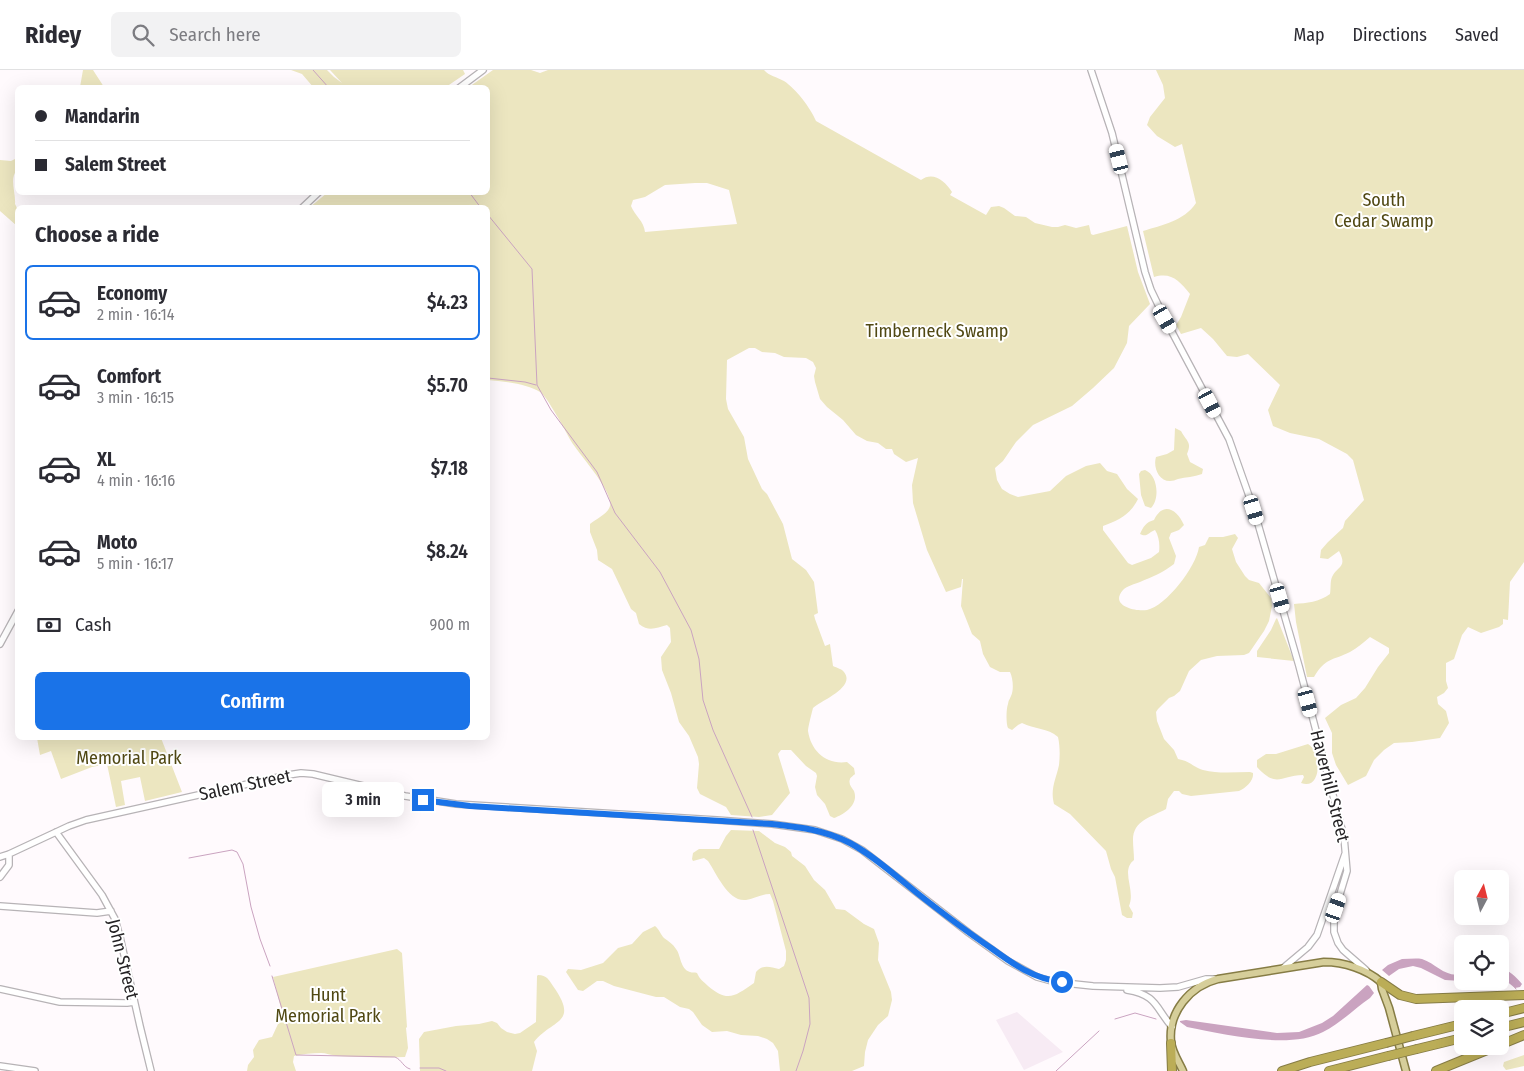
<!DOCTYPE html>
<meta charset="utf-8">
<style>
:root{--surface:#fff;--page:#f2f2f3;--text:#2b2b33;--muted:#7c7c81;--line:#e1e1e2;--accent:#1a73e8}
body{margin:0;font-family:"Fira Sans Condensed",sans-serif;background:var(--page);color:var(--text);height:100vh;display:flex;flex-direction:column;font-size:19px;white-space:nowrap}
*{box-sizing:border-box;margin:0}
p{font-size:16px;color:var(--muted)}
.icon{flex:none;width:28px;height:28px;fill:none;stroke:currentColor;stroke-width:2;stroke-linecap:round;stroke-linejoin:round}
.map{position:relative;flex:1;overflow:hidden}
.sheet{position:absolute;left:15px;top:135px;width:475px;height:535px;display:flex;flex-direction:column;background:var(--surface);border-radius:8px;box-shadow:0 5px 20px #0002}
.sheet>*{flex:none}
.guide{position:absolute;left:15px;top:15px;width:475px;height:110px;border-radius:8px;box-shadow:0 5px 20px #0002;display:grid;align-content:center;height:110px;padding:0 20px;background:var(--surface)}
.needle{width:32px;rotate:7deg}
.buttons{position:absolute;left:1454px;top:800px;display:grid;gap:10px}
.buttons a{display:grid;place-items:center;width:55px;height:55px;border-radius:8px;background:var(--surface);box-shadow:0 5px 20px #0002;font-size:25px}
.end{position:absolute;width:22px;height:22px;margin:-11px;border:6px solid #1a73e8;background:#fff;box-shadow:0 0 0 2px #fff}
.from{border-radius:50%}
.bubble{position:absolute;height:35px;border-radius:8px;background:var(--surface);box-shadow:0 5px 20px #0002;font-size:16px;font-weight:600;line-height:35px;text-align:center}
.car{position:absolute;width:15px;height:30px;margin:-15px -8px;border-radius:6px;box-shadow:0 0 4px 1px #0007;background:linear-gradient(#fff 24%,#345 0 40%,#fff 0 76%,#345 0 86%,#fff 0)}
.guide b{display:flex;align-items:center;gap:18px;height:48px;font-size:19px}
.guide b+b{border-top:1px solid var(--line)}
.guide i{width:12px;height:12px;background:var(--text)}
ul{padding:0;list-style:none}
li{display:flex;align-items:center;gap:15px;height:75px;margin:0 10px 8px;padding:0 10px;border:2px solid transparent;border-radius:8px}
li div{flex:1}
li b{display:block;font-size:19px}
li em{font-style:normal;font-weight:600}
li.on{border-color:var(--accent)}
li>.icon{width:45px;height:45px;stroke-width:1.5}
h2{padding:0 20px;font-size:22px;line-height:60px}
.pay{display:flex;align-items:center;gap:12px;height:55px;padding:0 20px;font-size:19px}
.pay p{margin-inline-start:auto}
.primary-button{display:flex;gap:10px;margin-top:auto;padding:10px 20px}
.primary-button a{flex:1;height:58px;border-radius:8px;background:var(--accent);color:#fff;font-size:20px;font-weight:600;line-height:58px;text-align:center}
header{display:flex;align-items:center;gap:30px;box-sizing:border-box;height:70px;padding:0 25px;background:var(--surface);border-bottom:1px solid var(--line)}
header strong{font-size:24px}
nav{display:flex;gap:28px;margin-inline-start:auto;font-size:18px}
.search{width:350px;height:45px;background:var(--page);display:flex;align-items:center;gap:12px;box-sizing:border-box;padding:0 18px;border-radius:8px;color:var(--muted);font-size:19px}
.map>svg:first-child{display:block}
.built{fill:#f7ebf4}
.green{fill:#ece6c0;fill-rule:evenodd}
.water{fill:#caa3c0}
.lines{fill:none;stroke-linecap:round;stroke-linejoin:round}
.stream{stroke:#caa3c0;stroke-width:1}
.secondary-casing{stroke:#b7b3b6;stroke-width:8}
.primary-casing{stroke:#867c45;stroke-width:9}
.highway-casing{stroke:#867c45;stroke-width:10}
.secondary{stroke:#fff;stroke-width:5.5}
.primary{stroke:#d6ce9a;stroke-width:6}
.highway{stroke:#bbad57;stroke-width:8}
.highway-bridge-casing{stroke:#867c45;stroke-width:10;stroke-linecap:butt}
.highway-bridge{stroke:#bbad57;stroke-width:8}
.route{stroke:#1a73e8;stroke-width:6}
.labels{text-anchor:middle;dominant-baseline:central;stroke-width:4;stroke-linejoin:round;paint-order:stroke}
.park-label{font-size:18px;fill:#504813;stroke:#fff}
.street-label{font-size:18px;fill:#242224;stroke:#fff}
</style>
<header>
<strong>Ridey</strong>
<div class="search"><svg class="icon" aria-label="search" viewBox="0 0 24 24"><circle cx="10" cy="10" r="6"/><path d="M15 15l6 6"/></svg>Search here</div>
<nav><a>Map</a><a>Directions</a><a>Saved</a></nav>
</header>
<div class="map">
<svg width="1524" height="1001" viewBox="0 0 1524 1001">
<rect width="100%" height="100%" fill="#fffafd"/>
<path class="built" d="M1017,942L1063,982L1024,1000L996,950Z"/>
<path class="green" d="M83,0H93L104,17H80Z
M291,0H327L334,7L342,13L330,0H463L465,4L446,17L314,18L302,4Z
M493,0H531L540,3L548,0H764C769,6 777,7 784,11C796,19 810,37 816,51L921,110C933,101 945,111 952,122L950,125L986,145L991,137L999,136L1004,138L1015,146L1026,147L1035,153L1052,157H1058L1065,155L1076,158L1089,155L1091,164L1093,165L1127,156L1138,202L1150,234L1129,256L1127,273L1114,298L1093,318L1072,336L1033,355L1016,372L1003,391L995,398L997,410L1002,419L1010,424L1018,427L1050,421L1066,406L1086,396L1100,393L1107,401L1117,404L1127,419L1138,429C1130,445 1119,450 1103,456V460L1128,493L1132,495L1151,488L1159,482C1160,475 1159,466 1155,460C1149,462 1147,468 1140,464C1143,457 1146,452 1154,450C1163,431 1177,439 1184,455L1179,460L1171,463L1169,468L1176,486L1174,494C1164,502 1152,507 1140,512C1135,514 1127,516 1123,520C1109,536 1136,542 1147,540C1166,536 1196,497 1199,477L1205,475L1209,467H1223L1235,464L1238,468L1232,479L1236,492L1245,506L1249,510L1259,513L1271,528L1272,536L1269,551L1264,561L1249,583L1244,585L1217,586L1201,590L1189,601L1180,621L1174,626L1169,628L1158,639L1156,642L1157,651L1164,669L1174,680L1178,689C1190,691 1193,697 1203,700C1219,704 1234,702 1250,702L1253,703C1254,711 1246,718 1239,721L1191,726L1182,724L1179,721H1174L1168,729L1166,739C1152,747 1133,750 1133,770C1133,777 1134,783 1134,790C1120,801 1136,820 1129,836L1133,843L1132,848H1127L1122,845L1115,807L1111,799L1106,781L1070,744L1054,734C1050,719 1056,709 1059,695C1060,686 1060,676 1058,667C1048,658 1034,659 1022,653L1018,655L1012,660L1008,658C1006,654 1006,639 1008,634C1009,629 1009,631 1011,626C1014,620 1013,608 1010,602H1000L990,597L983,584L980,571L972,564L961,536L963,509H962L961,517L946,522L927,480L913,433L912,415L918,388L906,392L894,384L892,379H886L878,373L867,371L856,365L843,350L827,337L820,329L815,312L814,306L816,298L813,292L806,288L784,287L775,283L762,282L755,278H749L727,290L726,329L728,339L744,367L748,389L762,419L767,424L783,454L792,489L806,500L814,512L818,543L814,545L815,549L825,576L830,574L833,596C837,598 842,599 844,602C856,617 822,630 813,638C812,642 808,657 808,661C811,681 826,695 847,692L854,698L855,704C855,704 850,708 850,709C848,714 852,718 854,721C859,734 845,744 834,748L830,746L825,734L817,725L815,717L817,706L816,703L806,696L791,680H781L778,684L790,723L772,745L759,747L731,745L726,737L700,724L697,718L699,694L698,687L689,666L679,652L671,623L662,600L661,587L671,572L670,558L667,555C656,558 649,562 639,554L636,543L631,539L612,499L598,490L597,480L590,462V454C596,449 608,444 610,436C614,422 578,383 571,371C566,362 547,326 540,322C528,314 502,311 488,310V138L310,137L327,123L488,122V18L469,17ZM695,113H707L729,120L737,154L645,162C644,151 635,146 631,136L633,130L645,127L665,115Z
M1156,0H1524V492L1510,512L1508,550L1503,549V554L1499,557L1481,563L1468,557L1462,565L1454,589L1446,593V611L1448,618L1444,623L1437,627L1438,634L1446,641L1449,653L1440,668L1412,672L1394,673L1384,680L1374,690L1366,706L1348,715L1336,695L1332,683V663L1325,648L1341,635L1356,628L1365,618L1378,597L1389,583V578L1370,567C1364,572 1357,578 1350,582C1332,591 1326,587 1314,607H1307L1296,552L1294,534C1307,533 1319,532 1330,524C1331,519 1330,511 1332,507C1337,496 1348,498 1339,481L1328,489L1320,488L1321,480L1328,472L1343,458L1345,451L1364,430L1353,390L1347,384L1319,369L1290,363L1273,356L1268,340L1280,315L1248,284L1237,287L1227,286L1213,269L1201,258L1181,264L1176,255L1181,247L1190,224C1179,211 1172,202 1154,207L1143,161C1162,155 1184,151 1196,133L1182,74L1175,77L1157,66L1147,55L1150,47L1165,28L1163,15Z
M15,89H17V100C9,108 16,123 15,134L17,138V156L0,141V90L11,91Z
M1175,358L1181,361C1187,372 1192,372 1187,384L1190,392L1203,399L1202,404C1194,407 1186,407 1178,409C1175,410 1173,411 1170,411C1158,411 1153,396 1156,387L1167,384L1174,380Z
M1145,400C1158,405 1160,429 1151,438L1145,436L1141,425L1139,404L1141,401Z
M1277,548L1294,591L1257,587V581L1271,560L1276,549Z
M37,668H161L182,722L145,731L140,707L121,711L125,735L116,737L107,694L92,697L61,709L51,681L40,685Z
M1308,674C1322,682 1322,721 1301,713L1304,707L1303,705C1281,705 1277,719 1257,697V690L1266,684H1276Z
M731,760L759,761L775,773L785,777L791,782L792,786L805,796L814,810L825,820L836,839L845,840L864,854L874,859L879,873L878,890L891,922L892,930L888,946L878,955L868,970L865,982L864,996L852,1001H780L778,981L773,973L767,969L758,966L741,965L727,961L712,962L702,955L693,942L689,939L680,937L664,927H656L614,916L603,911H597L583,921L578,920L566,902L568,899L581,900L603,893L618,878L632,874L643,862L655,856C659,859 661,865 664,868C668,871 673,874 676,879C681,885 680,899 690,902C692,903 695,902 697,903C700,910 703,911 708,916C728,933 735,926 754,913L756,902C763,894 770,897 779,899L784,896L786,890V881L773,831L770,824C762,824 754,829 746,830C728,832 717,804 708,791L704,788L693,791L692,789L693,783L699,779H719L726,766Z
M397,879L402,883L407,957L406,958L408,978L405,987C383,988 359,987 336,986C331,985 326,983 321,983C312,983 303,984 294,986L293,992L296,1001H247L248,995L254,987L253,980L259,970L272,967L278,954L284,950L273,907Z
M538,905C547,905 549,910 553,916C580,954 552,949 534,972L537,981L532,1001H420L419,969L424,962L456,956L479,954L492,951L497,953L501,958L507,962L515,964L520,963L536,952L537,906Z
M1524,985V996L1506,1000L1503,996L1504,992Z"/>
<path class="water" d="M1402,889C1409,889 1416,888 1422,889C1437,894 1445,908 1462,904V911L1445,910L1421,898L1413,896L1399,899L1389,906L1382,900L1388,895Z
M1500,899C1509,899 1516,907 1522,914L1520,917L1515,918L1505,910L1500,908Z
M1367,915L1369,916L1374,923L1370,928C1354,939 1341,953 1323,962C1289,980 1224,964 1187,957L1180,952V951L1186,950L1277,963L1299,962L1322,953L1333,946Z"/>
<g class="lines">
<path class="stream" d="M313,0L329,18
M469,122L481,138
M488,145L532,199L537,315L551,340L597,402L615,443L660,502L691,560L699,589L703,630L713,660L752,747
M488,308L525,312L536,315
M753,760L809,928L810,954L803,981L796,1001
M189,788L232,780L237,782L243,794L251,837L260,869L270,896
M272,906L296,985L395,987C402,990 403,997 410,999
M1513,915L1516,919
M1115,949L1135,943L1156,949
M420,998H439L446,1001
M1056,1001L1099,961"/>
<defs>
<path id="secondary" d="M1091,0L1112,63L1145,202L1151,220L1165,249L1229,369L1254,440L1299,596L1344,767L1347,801L1334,844V862L1338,873L1343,880L1366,900
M459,18L483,0
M302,138L319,122
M0,574L18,541
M56,762L102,825L115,849L120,867L140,956L151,1001
M0,787L9,784L69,756L86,750L288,705L301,703L313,704L405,726L456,734L717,750L772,754L815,760L842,769L862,780L969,863L1008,891L1037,907L1055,912L1093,916L1160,918L1178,917L1206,909H1214
M0,807L9,795V784
M0,836L97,843L111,841
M1283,898L1308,877L1317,865L1345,784
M0,919L60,932L127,933L134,932
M1127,920C1157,925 1155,937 1172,957
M0,996L35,1001"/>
<path id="primary" d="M1183,1001C1179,992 1172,982 1171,972C1168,942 1190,916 1218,909L1324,892C1344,892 1366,899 1381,912L1382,919L1389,938L1406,1001"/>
<path id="highway" d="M1381,912L1400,925L1416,929L1524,925
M1500,944L1524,938
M1500,958L1524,952
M1413,966L1462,954
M1171,973L1172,1001
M1500,975L1524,965
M1417,979L1462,968
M1282,1001L1310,992L1386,973
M1329,1001L1388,986
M1436,1001L1497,976"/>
</defs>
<use href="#secondary" class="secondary-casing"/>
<use href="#primary" class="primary-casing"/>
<use href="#highway" class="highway-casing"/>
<use href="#secondary" class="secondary"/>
<use href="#primary" class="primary"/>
<use href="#highway" class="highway"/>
<defs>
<path id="highway-bridge" d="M1386,973L1413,966
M1388,986L1417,979"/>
</defs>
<use href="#highway-bridge" class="highway-bridge-casing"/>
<use href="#highway-bridge" class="highway-bridge"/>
</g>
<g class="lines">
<path class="route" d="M423,730L470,736L772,754C799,757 825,760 850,773C874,786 896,806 917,823C941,842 966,861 991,878C1013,894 1034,909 1062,912"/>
</g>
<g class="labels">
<g class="park-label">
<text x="1384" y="130">South<tspan x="1384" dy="21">Cedar Swamp</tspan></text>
<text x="937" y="261">Timberneck Swamp</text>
<text x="129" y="688">Memorial Park</text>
<text x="328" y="925">Hunt<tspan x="328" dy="21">Memorial Park</tspan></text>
</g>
<g class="street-label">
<text transform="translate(245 715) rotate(-12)">Salem Street</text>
<text transform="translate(1330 716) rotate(76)">Haverhill Street</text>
<text transform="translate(123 889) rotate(76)">John Street</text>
</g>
</g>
</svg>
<div class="buttons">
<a><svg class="needle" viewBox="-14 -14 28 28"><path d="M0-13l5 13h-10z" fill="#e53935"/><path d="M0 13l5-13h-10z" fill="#7c7c81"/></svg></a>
<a><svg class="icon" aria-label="locate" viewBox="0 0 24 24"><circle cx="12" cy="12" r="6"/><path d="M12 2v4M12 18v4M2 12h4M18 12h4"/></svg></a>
<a><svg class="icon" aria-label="layers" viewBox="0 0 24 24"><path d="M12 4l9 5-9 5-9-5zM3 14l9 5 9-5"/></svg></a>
</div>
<i class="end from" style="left:1062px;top:912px"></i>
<i class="end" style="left:423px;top:730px"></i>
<div class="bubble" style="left:322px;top:712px;width:82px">3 min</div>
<i class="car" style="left:1119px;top:89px;rotate:346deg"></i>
<i class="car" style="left:1165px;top:249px;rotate:150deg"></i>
<i class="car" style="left:1210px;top:333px;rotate:152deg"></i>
<i class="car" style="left:1254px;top:440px;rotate:163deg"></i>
<i class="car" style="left:1280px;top:528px;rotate:164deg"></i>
<i class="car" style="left:1308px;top:632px;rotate:165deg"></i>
<i class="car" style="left:1336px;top:838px;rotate:19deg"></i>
<div class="guide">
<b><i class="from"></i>Mandarin</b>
<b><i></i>Salem Street</b>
</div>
<section class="sheet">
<h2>Choose a ride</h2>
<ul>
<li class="on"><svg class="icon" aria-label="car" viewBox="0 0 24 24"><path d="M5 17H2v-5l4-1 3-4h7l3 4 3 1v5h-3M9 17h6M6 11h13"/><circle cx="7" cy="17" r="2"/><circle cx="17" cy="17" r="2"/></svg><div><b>Economy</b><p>2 min · 16:14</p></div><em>$4.23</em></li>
<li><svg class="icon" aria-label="car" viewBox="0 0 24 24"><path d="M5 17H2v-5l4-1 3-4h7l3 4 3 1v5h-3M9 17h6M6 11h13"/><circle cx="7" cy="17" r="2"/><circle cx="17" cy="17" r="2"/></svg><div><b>Comfort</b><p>3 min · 16:15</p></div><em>$5.70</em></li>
<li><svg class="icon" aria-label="car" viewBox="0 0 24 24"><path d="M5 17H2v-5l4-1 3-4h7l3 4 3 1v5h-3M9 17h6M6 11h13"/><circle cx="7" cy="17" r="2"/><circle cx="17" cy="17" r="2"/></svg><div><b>XL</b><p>4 min · 16:16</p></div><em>$7.18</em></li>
<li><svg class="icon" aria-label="car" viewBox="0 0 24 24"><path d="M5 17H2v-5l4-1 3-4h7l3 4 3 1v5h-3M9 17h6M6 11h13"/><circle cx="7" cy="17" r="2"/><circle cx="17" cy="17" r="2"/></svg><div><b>Moto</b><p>5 min · 16:17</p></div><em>$8.24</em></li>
</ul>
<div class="pay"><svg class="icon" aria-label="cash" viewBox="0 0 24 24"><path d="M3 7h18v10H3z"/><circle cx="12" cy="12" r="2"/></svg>Cash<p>900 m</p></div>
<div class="primary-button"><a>Confirm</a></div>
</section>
</div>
